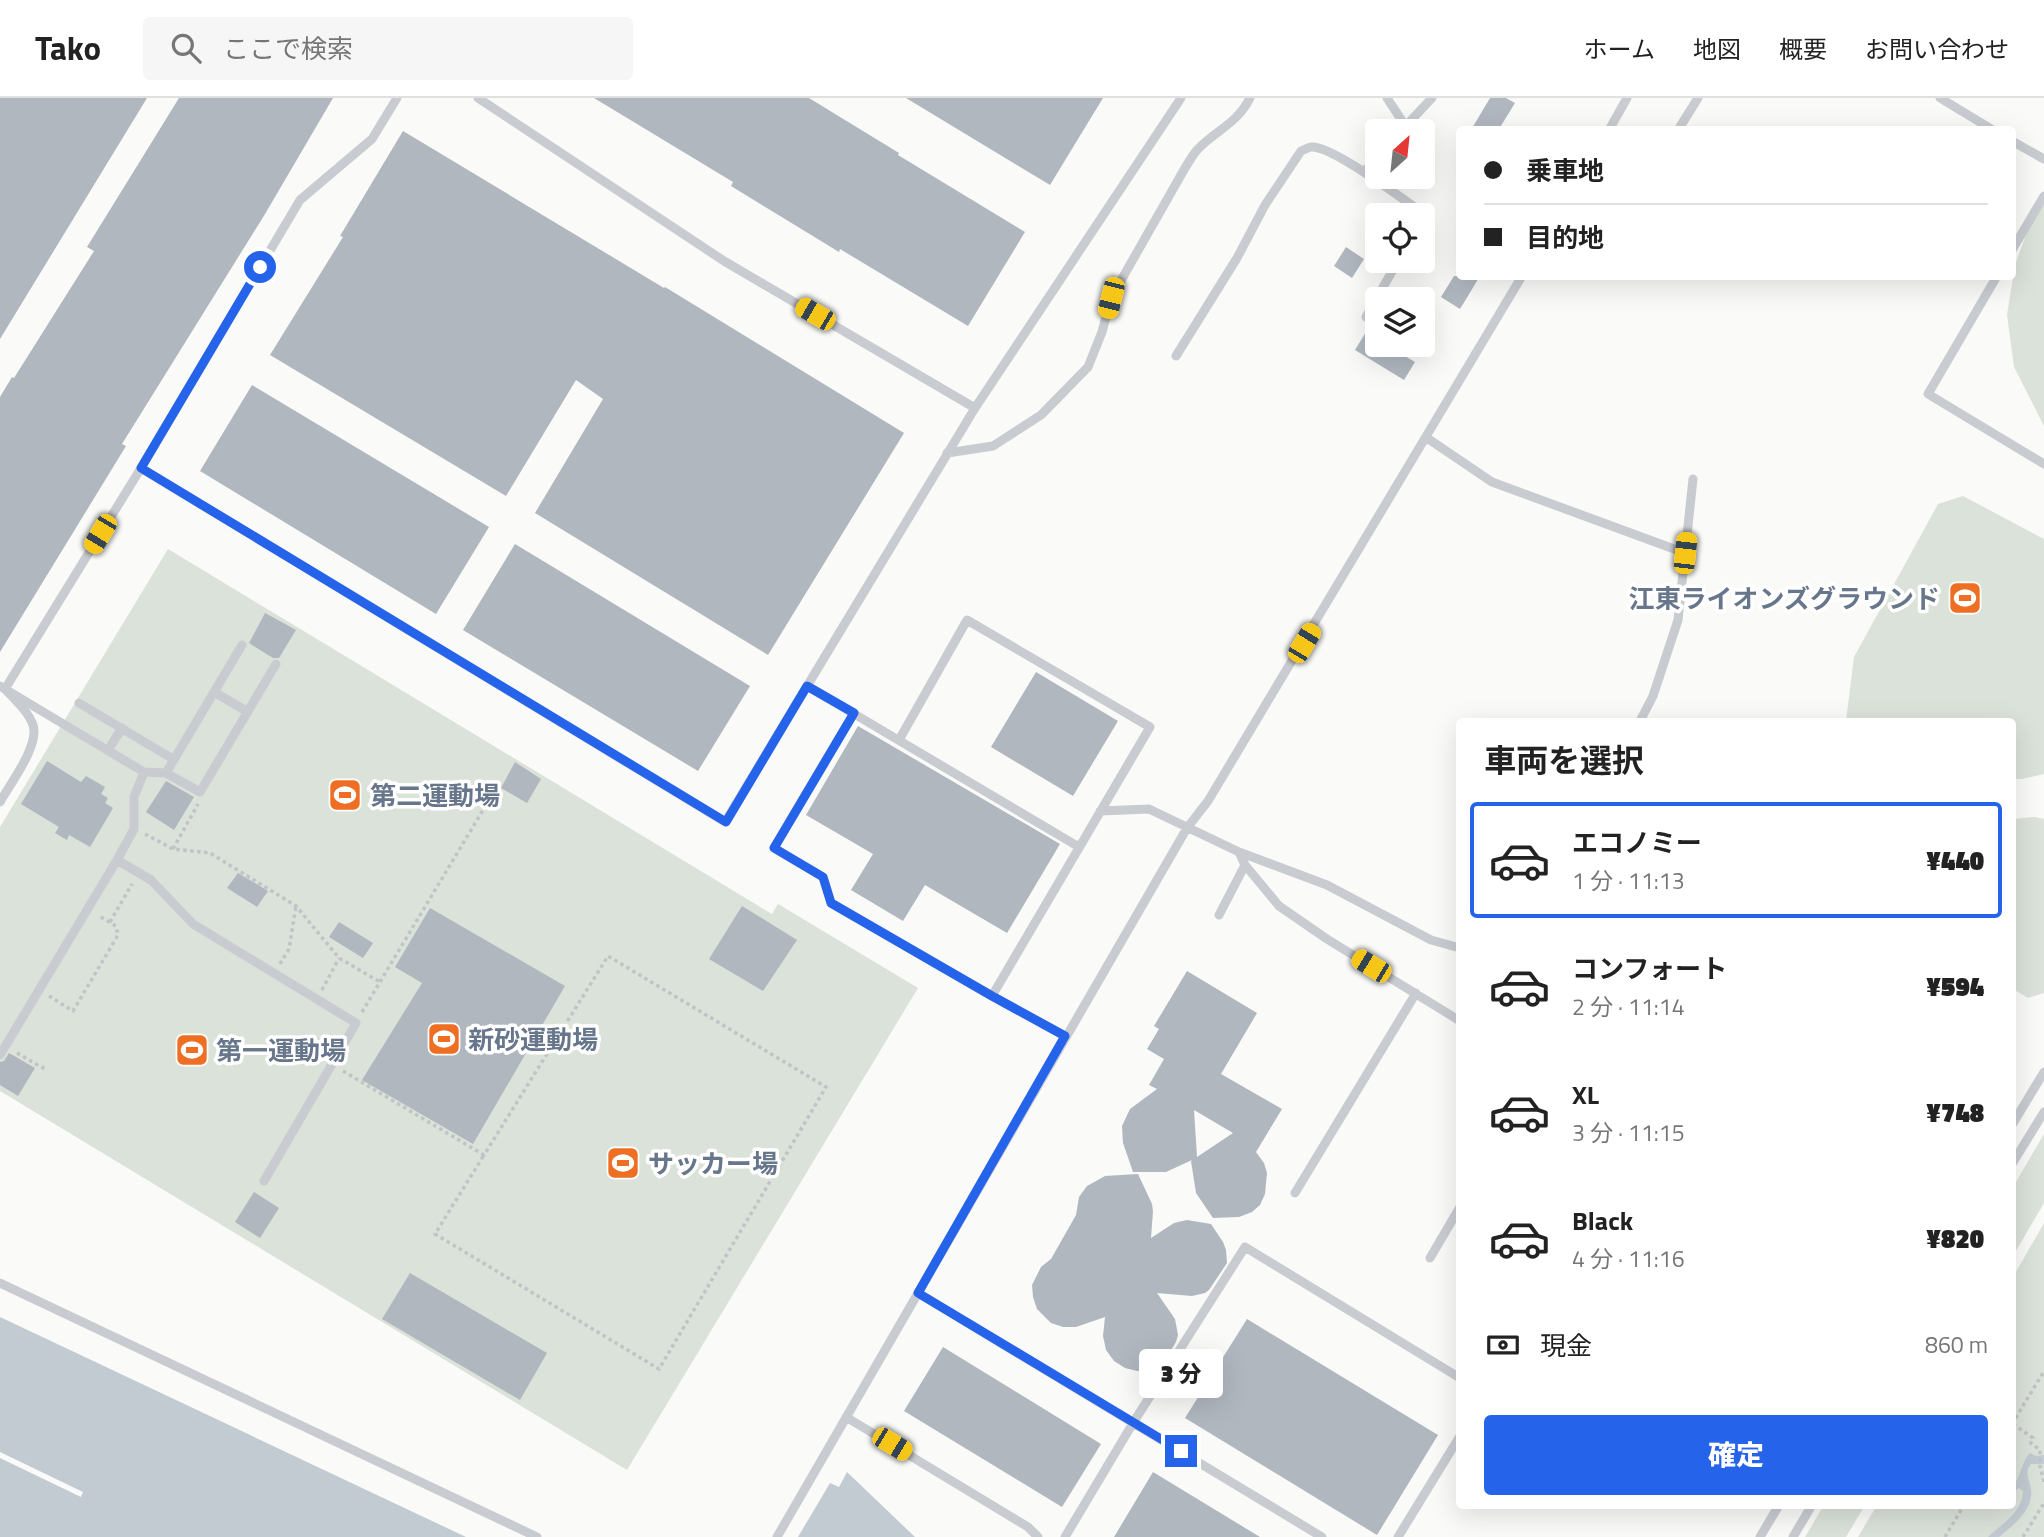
<!DOCTYPE html>
<html lang="ja">
<meta charset="utf-8">
<style>
:root{--surface:#fff;--page:#f6f6f6;--text:#222;--muted:#767676;--line:#e0e0e0;--accent:#2563eb}
body{margin:0;font-family:"Titillium Web","Noto Sans JP",sans-serif;background:var(--page);color:var(--text);height:100vh;display:flex;flex-direction:column;font-size:26px;white-space:nowrap}
*{box-sizing:border-box;margin:0}
p{font-size:23px;color:var(--muted)}
.icon{flex:none;width:38px;height:38px;fill:none;stroke:currentColor;stroke-width:2;stroke-linecap:round;stroke-linejoin:round}
.map{position:relative;flex:1;overflow:hidden}
.details{position:absolute;left:1456px;top:620px;width:560px;height:791px;display:flex;flex-direction:column;background:var(--surface);border-radius:7px;box-shadow:0 7px 28px #0002}
.details>*{flex:none}
.guide{position:absolute;left:1456px;top:28px;width:560px;height:154px;border-radius:7px;box-shadow:0 7px 28px #0002;display:grid;align-content:center;height:154px;padding:0 28px;background:var(--surface)}
.needle{width:46px;rotate:27deg}
.fabs{position:absolute;left:1365px;top:21px;display:grid;gap:14px}
.fabs a{display:grid;place-items:center;width:70px;height:70px;border-radius:7px;background:var(--surface);box-shadow:0 7px 28px #0002;font-size:35px}
.end{position:absolute;width:32px;height:32px;margin:-16px;border:9px solid #2563eb;background:#fff;box-shadow:0 0 0 4px #fff}
.from{border-radius:50%}
.bubble{position:absolute;height:49px;border-radius:7px;background:var(--surface);box-shadow:0 7px 28px #0002;font-size:23px;font-weight:800;line-height:49px;text-align:center}
.car{position:absolute;width:21px;height:42px;margin:-21px -10px;border-radius:9px;box-shadow:0 0 5px 2px #0007;background:linear-gradient(#f5c518 24%,#345 0 40%,#f5c518 0 76%,#345 0 86%,#f5c518 0)}
.guide b{display:flex;align-items:center;gap:24px;height:66px;font-size:26px}
.guide b+b{border-top:2px solid var(--line)}
.guide i{width:18px;height:18px;background:var(--text)}
ul{padding:0;list-style:none}
li{display:flex;align-items:center;gap:21px;height:116px;margin:0 14px 10px;padding:0 14px;border:4px solid transparent;border-radius:7px}
li div{flex:1}
li b{display:block;font-size:26px}
li em{font-style:normal;font-weight:800}
li.current{border-color:var(--accent)}
li>.icon{width:63px;height:63px;stroke-width:1.5}
h2{padding:0 28px;font-size:32px;line-height:84px}
.pay{display:flex;align-items:center;gap:18px;height:77px;padding:0 28px;font-size:26px}
.pay p{margin-inline-start:auto}
.cta{display:flex;gap:14px;margin-top:auto;padding:14px 28px}
.cta a{flex:1;height:80px;border-radius:7px;background:var(--accent);color:#fff;font-size:28px;font-weight:800;line-height:80px;text-align:center}
header{display:flex;align-items:center;gap:42px;box-sizing:border-box;height:98px;padding:0 35px;background:var(--surface);border-bottom:2px solid var(--line)}
header strong{font-size:33px}
nav{display:flex;gap:38px;margin-inline-start:auto;font-size:24px}
.search{width:490px;height:63px;background:var(--page);display:flex;align-items:center;gap:18px;box-sizing:border-box;padding:0 24px;border-radius:7px;color:var(--muted);font-size:26px}
.map>svg:first-child{display:block}
.green{fill:#dbe2d9}
.water{fill:#c2cbd1}
.pier{fill:#fafaf8}
.building{fill:#b0b7bf;fill-rule:evenodd}
.lines{fill:none;stroke-linecap:round;stroke-linejoin:round}
.path{stroke:#c1c3c6;stroke-width:3.5;stroke-dasharray:3.5 3.5;stroke-linecap:butt}
.lane{stroke:#c8cbd0;stroke-width:9}
.lane-bridge{stroke:#c8cbd0;stroke-width:9}
.route{stroke:#2563eb;stroke-width:9}
.labels{text-anchor:middle;dominant-baseline:central;stroke-width:7;stroke-linejoin:round;paint-order:stroke}
.poi-label{font-size:26px;font-weight:bold;fill:#67768b;stroke:#fff;text-anchor:start}
</style>
<header>
<strong>Tako</strong>
<div class="search"><svg class="icon" aria-label="search" viewBox="0 0 24 24"><circle cx="10" cy="10" r="6"/><path d="M15 15l6 6"/></svg>ここで検索</div>
<nav><a>ホーム</a><a>地図</a><a>概要</a><a>お問い合わせ</a></nav>
</header>
<div class="map">
<svg width="2044" height="1439" viewBox="0 0 2044 1439">
<rect width="100%" height="100%" fill="#fafaf8"/>
<path class="green" d="M2044,107V328L2014,269L2007,217L2015,167L2030,126Z
M1963,398L2044,441V676L2022,681H2013L2012,623H1846L1854,559L1938,406Z
M168,451L772,816L778,806L918,890L627,1372L0,993V729Z
M2035,719L2044,721V895L2028,900L2013,891L2012,721Z
M2044,1036V1105L2013,1158V1089Z
M2044,1125V1439H1858L1877,1407H2012L2013,1179Z
M1824,1407H1865L1846,1439H1805Z"/>
<path class="water" d="M0,1219L466,1439H0Z
M2030,1355L2036,1358L2044,1357V1366H2031C2022,1376 2033,1385 2031,1398C2029,1416 2012,1428 1999,1439H1988C2002,1426 2023,1413 2023,1393L2019,1390L2016,1392L2014,1386C2022,1377 2021,1364 2030,1355Z
M847,1374L915,1439H798L830,1385L839,1389Z"/>
<path class="pier" d="M0,1354L83,1394L81,1399L0,1360Z"/>
<path class="building" d="M0,0H147L0,241Z
M179,0H333L265,116L122,346L126,348L0,554V299L12,279L14,280L94,153L87,149Z
M594,0H809L899,55L898,57L1025,134L968,228L840,151L839,154L731,88L733,84Z
M906,0H1103L1050,87Z
M1490,0H1506L1515,5L1499,31L1471,32Z
M403,33L664,190L665,189L904,335L768,557L535,415L603,301L576,282L506,398L270,257L343,139L340,138Z
M1346,149L1364,161L1352,180L1334,168Z
M1454,178H1480L1460,211L1441,199Z
M1366,234L1377,241V247H1399L1395,252L1415,264L1404,282L1355,252Z
M252,287L489,429L436,516L200,373Z
M515,446L750,588L698,673L463,532Z
M265,515L296,532L279,560H273L249,545Z
M1036,574L1118,623L1073,698L991,649Z
M858,628L1060,746L1007,835L925,787L903,823L851,792L873,756L806,717Z
M47,663L81,684L86,678L105,689L101,696L108,700L105,705L113,710L90,749L69,737L67,742L55,735L59,729L21,706Z
M515,664L541,681L527,705L501,690Z
M166,683L194,699L174,732L146,714Z
M238,775L268,793L257,809L227,790Z
M742,808L797,842L763,893L709,861Z
M430,810L565,888L473,1046L362,982L422,885L395,869Z
M339,824L373,845L363,860L329,839Z
M1187,873L1257,915L1221,976L1282,1011L1256,1054L1264,1065L1267,1075L1265,1096L1260,1107L1252,1114L1239,1119L1213,1120L1196,1095L1191,1063L1192,1062L1166,1074H1133L1123,1045L1122,1028L1130,1011L1157,991L1149,987L1164,961L1147,951L1159,931L1154,928ZM1194,1012L1233,1035L1197,1059Z
M9,955L35,970L18,998L0,987V964L4,963Z
M1138,1076L1152,1106L1153,1113L1151,1140L1174,1125L1187,1122L1211,1126L1223,1144L1226,1152L1227,1165L1209,1192L1205,1195L1192,1198L1157,1195L1175,1221L1178,1237L1176,1244L1162,1267L1150,1272L1137,1273L1125,1270L1114,1263L1106,1252L1103,1238L1105,1219L1076,1229H1063L1051,1225L1037,1211L1033,1199L1032,1187L1041,1169L1051,1161L1076,1117L1079,1099L1087,1088L1105,1078Z
M254,1094L279,1110L260,1140L235,1124Z
M410,1175L547,1255L520,1302L382,1221Z
M1247,1221L1438,1337L1377,1437L1185,1320Z
M943,1249L1101,1346L1062,1409L904,1313Z
M1153,1374L1260,1439H1114Z"/>
<g class="lines">
<path class="path" d="M145,736L173,751L210,755L296,808L339,860L380,884
M173,751L198,706
M110,824L132,786
M280,866L289,851L296,808
M322,892L339,860
M49,898L73,913L118,837L116,828L99,818
M362,914L495,692
M17,955L45,971
M343,973L484,1057L608,858L826,989L659,1271L435,1136L484,1057
M2012,1326L2044,1273
M2013,1326L2033,1340L2031,1345L2040,1352V1368L2044,1384
M1945,1439L1964,1407
M2023,1439L2044,1405"/>
<path class="lane" d="M478,0L724,163L975,310
M1387,0L1406,29
M1940,0L1993,32
M1609,32L1627,0
M1678,32L1698,0
M1401,33L1432,0
M2012,43L2044,61
M1364,74L1377,59
M2012,152L2044,98
M1997,178L1928,296L2044,366
M1366,219L1398,163
M1176,258L1237,160L1265,107L1301,53C1302,53 1309,49 1311,49C1332,47 1404,102 1424,116L1423,119
M1427,340L1492,384L1685,455
M947,355L993,348L1041,317L1088,269L1102,234L1111,200L1185,70C1189,64 1193,56 1198,51C1216,32 1237,26 1250,0
M141,370L725,724L975,310L1181,0
M807,588L1079,749
M214,594L248,614
M79,605L173,661
M854,615L774,750L823,779L831,805L992,898
M1640,623L1653,598L1678,522L1693,381
M899,642L967,522L1150,629L992,898L1065,938
M108,652L122,630
M144,674L166,675L242,547
M166,675L200,694L276,566
M0,704C10,686 40,647 33,627C28,613 15,602 5,591L141,370L300,102L372,41L397,0
M1100,713L1149,711L1239,754L1245,767L1279,808L1327,841L1460,923
M1239,754L1327,787L1431,842L1460,850
M117,762L151,782L193,826L356,925L264,1083
M1219,817L1245,767
M0,957L117,762L134,731V699L144,674L55,621
M2012,1027L2044,974
M2012,1066L2044,1014
M1295,1095L1416,895
M1430,1160L1460,1109
M0,1185L537,1439
M918,1195L1322,1439
M846,1319L1028,1429L1038,1439
M777,1439L1187,730L1208,703L1522,178
M1065,1439L1133,1325L1245,1149L1460,1280
M1398,1439L1460,1338
M1760,1439L1779,1407
M1793,1439L1812,1407"/>
<path class="lane-bridge" d="M0,588L55,621"/>
</g>
<g class="lines">
<path class="route" d="M260,169L141,370L726,724L807,588L854,615L774,750L823,779L831,805L992,898L1065,938L918,1195L1181,1353"/>
</g>
<defs>
<symbol id="stadium-square" viewBox="-11 -11 22 22"><rect x="-9" y="-9" width="18" height="18" rx="4" fill="#ee6e24" stroke="#fff"/><path d="M0-5a6.5 5 0 1 0 0 10a6.5 5 0 1 0 0-10ZM-3.5-1.8h7v3.6h-7Z" fill="#fff"/></symbol>
</defs>
<g fill-rule="evenodd">
<use href="#stadium-square" x="1946" y="481" width="38" height="38"/>
<use href="#stadium-square" x="326" y="678" width="38" height="38"/>
<use href="#stadium-square" x="425" y="922" width="38" height="38"/>
<use href="#stadium-square" x="173" y="933" width="38" height="38"/>
<use href="#stadium-square" x="604" y="1046" width="38" height="38"/>
</g>
<g class="labels">
<g class="poi-label">
<text x="1940" y="500" text-anchor="end">江東ライオンズグラウンド</text>
<text x="370" y="697">第二運動場</text>
<text x="468" y="941">新砂運動場</text>
<text x="216" y="952">第一運動場</text>
<text x="648" y="1065">サッカー場</text>
</g>
</g>
</svg>
<div class="fabs">
<a><svg class="needle" viewBox="-14 -14 28 28"><path d="M0-13l5 13h-10z" fill="#e53935"/><path d="M0 13l5-13h-10z" fill="#767676"/></svg></a>
<a><svg class="icon" aria-label="locate" viewBox="0 0 24 24"><circle cx="12" cy="12" r="6"/><path d="M12 2v4M12 18v4M2 12h4M18 12h4"/></svg></a>
<a><svg class="icon" aria-label="layers" viewBox="0 0 24 24"><path d="M12 4l9 5-9 5-9-5zM3 14l9 5 9-5"/></svg></a>
</div>
<i class="end from" style="left:260px;top:169px"></i>
<i class="end" style="left:1181px;top:1353px"></i>
<div class="bubble" style="left:1139px;top:1251px;width:84px">3 分</div>
<i class="car" style="left:1111px;top:200px;rotate:194deg"></i>
<i class="car" style="left:815px;top:216px;rotate:300deg"></i>
<i class="car" style="left:100px;top:436px;rotate:211deg"></i>
<i class="car" style="left:1685px;top:455px;rotate:6deg"></i>
<i class="car" style="left:1304px;top:545px;rotate:31deg"></i>
<i class="car" style="left:1371px;top:868px;rotate:301deg"></i>
<i class="car" style="left:892px;top:1346px;rotate:121deg"></i>
<div class="guide">
<b><i class="from"></i>乗車地</b>
<b><i></i>目的地</b>
</div>
<section class="details">
<h2>車両を選択</h2>
<ul>
<li class="current"><svg class="icon" aria-label="car" viewBox="0 0 24 24"><path d="M5 17H2v-5l4-1 3-4h7l3 4 3 1v5h-3M9 17h6M6 11h13"/><circle cx="7" cy="17" r="2"/><circle cx="17" cy="17" r="2"/></svg><div><b>エコノミー</b><p>1 分 · 11:13</p></div><em>¥440</em></li>
<li><svg class="icon" aria-label="car" viewBox="0 0 24 24"><path d="M5 17H2v-5l4-1 3-4h7l3 4 3 1v5h-3M9 17h6M6 11h13"/><circle cx="7" cy="17" r="2"/><circle cx="17" cy="17" r="2"/></svg><div><b>コンフォート</b><p>2 分 · 11:14</p></div><em>¥594</em></li>
<li><svg class="icon" aria-label="car" viewBox="0 0 24 24"><path d="M5 17H2v-5l4-1 3-4h7l3 4 3 1v5h-3M9 17h6M6 11h13"/><circle cx="7" cy="17" r="2"/><circle cx="17" cy="17" r="2"/></svg><div><b>XL</b><p>3 分 · 11:15</p></div><em>¥748</em></li>
<li><svg class="icon" aria-label="car" viewBox="0 0 24 24"><path d="M5 17H2v-5l4-1 3-4h7l3 4 3 1v5h-3M9 17h6M6 11h13"/><circle cx="7" cy="17" r="2"/><circle cx="17" cy="17" r="2"/></svg><div><b>Black</b><p>4 分 · 11:16</p></div><em>¥820</em></li>
</ul>
<div class="pay"><svg class="icon" aria-label="cash" viewBox="0 0 24 24"><path d="M3 7h18v10H3z"/><circle cx="12" cy="12" r="2"/></svg>現金<p>860 m</p></div>
<div class="cta"><a>確定</a></div>
</section>
</div>
